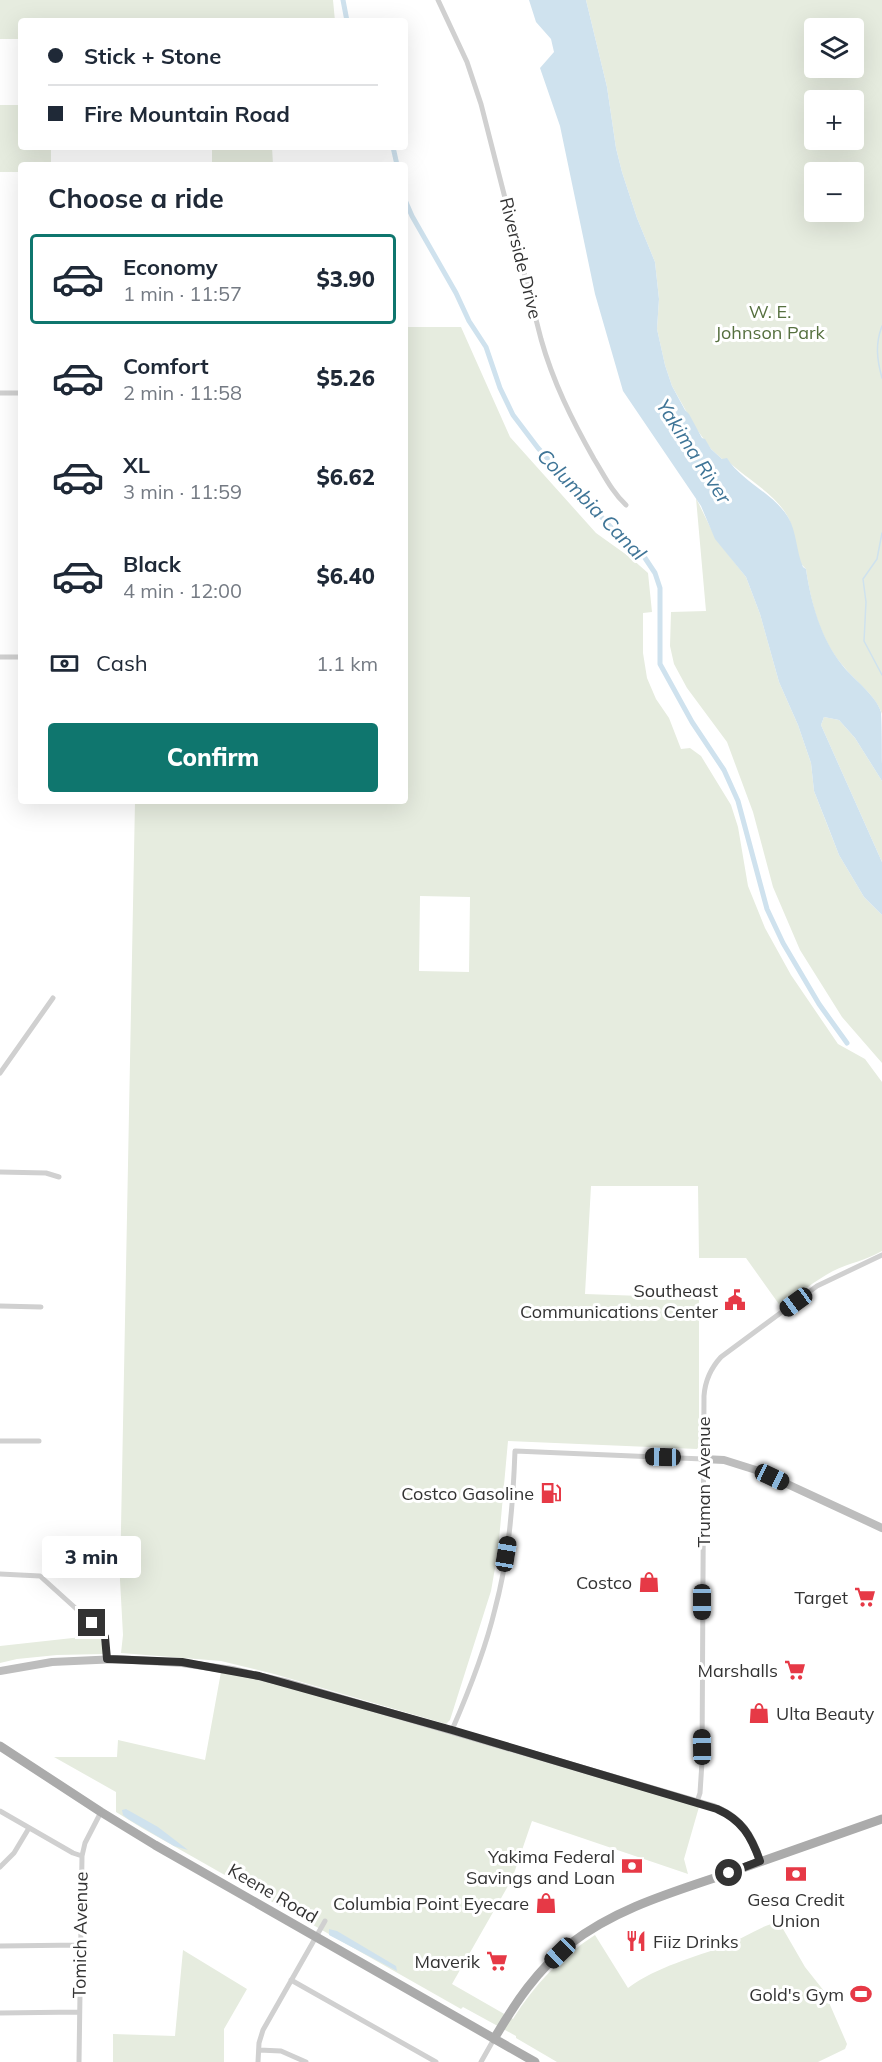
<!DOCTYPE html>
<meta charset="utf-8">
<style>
:root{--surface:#fff;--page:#f2f2f3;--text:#1f2937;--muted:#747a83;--line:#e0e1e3;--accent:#0f766e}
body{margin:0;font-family:Mulish,sans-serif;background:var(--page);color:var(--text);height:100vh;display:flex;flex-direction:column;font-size:22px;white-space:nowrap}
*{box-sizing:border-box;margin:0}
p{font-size:20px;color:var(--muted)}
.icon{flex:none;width:33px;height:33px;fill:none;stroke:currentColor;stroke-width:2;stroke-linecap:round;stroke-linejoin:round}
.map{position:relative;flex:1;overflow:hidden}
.sheet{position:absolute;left:18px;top:162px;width:390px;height:642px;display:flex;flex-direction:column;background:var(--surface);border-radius:6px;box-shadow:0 6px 24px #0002}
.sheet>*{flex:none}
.banner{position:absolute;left:18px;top:18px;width:390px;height:132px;border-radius:6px;box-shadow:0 6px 24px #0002;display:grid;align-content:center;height:132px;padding:0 30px;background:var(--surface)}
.fabs{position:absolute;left:804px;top:18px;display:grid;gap:12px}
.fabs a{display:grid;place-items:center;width:60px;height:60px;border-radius:6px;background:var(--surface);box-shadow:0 6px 24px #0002;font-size:30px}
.end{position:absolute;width:27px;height:27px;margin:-14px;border:8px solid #333;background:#fff;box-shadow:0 0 0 3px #fff}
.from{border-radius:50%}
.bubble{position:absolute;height:42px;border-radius:6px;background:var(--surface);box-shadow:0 6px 24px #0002;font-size:20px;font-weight:800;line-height:42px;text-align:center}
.car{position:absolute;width:18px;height:36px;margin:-18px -9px;border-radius:8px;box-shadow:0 0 4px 2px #0007;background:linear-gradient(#222 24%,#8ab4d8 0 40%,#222 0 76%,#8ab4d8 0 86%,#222 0)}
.banner b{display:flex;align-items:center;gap:21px;height:57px;font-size:22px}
.banner b+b{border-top:2px solid var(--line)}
.banner i{width:15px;height:15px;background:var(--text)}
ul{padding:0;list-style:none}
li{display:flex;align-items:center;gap:18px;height:90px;margin:0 12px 9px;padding:0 18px;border:3px solid transparent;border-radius:6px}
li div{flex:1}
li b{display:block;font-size:22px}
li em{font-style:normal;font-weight:800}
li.current{border-color:var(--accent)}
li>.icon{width:54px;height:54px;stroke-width:1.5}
h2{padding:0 30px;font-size:27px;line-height:72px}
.pay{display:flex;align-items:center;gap:15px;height:66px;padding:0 30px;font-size:22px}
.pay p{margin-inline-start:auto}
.primary-button{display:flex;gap:12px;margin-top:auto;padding:12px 30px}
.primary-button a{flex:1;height:69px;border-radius:6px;background:var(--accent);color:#fff;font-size:24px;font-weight:800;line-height:69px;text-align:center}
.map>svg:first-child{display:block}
.green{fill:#e6ecdf;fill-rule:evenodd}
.water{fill:#cfe2ee}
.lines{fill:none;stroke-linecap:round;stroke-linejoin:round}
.stream{stroke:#cfe2ee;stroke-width:1.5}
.canal{stroke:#cfe2ee;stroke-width:5}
.street{stroke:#d0d0d0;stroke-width:5}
.secondary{stroke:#bdbdbd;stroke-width:8}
.primary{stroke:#ababab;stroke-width:9}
.route{stroke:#333;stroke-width:8}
.labels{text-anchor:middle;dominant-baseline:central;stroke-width:6;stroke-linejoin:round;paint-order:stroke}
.street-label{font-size:18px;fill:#333;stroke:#fff}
.park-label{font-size:18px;fill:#56703f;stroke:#fff}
.poi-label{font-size:18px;fill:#333;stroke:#fff;text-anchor:end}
.water-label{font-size:20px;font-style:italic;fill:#3f7597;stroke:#fff}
</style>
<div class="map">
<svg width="882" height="2062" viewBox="0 0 882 2062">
<rect width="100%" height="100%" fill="#fff"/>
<path class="green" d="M0,0H333L335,21H21V39H0Z
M586,0H882V714C875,694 856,682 844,667C820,640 811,603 806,569C792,557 796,532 788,517C775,493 746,479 727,460L722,459L711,449L695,427L672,386L665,365L657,329L659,299L655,262L637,218L622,172L616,148L607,87ZM814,28H854V68H814ZM814,100H854V140H814ZM814,172H854V212H814Z
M0,105H21V147H51V165H21V172H0Z
M212,147H272L273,165H212Z
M405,327H461L510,437L596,533L631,558L648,573L652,612L643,613V653L647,678L656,699L669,718L681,749L690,748L701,756L731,805L738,827L748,886L765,928L791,975L838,1044L865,1059L882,1082V1251C867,1260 849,1263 833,1271C814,1281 798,1295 781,1307L746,1258H699L698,1186H591L585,1294L699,1298V1446L697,1449L508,1441L498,1551L491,1591L450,1720L446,1724L274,1674L221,1661L121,1653L123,1635L120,1580L135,801H405ZM420,896L470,897L469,972L419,971Z
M696,498L716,539L746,577L760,614L779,682L798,725L811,763L814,791L839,855L864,897L882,915V1063L842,1017L800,950L773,887L753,812L727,742L687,688L674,664L670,646L671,612L706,611Z
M824,717L839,720L855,738L882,781V862L821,725Z
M100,1635L104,1654L57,1655L17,1659L0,1663V1646Z
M221,1672L281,1685L699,1807L684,1859L688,1874L532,1821L512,1879L452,1984L513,2019C534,1985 561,1957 595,1935L628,1988C658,1966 693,1958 727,1945C744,1938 762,1925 779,1922L805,1967L824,1991L847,2044L845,2049L818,2062H557L516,2038V2036L463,2007L461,2009L142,1828L116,1812V1792L54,1757H117L118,1740L205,1760Z
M183,1950L247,1989L224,2029V2062H113V2034L175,2036Z"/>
<path class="water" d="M529,0H586L607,87L616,148L622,172L637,218L655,262L659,299L657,329L665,365L672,386L685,410L689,414L702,438L705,439L711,449L722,459L727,458C741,481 773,493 788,517C797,532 796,551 803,567L806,569C811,603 821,639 843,666C853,679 876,695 881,712C882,723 882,766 882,781L855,738L839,720L824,717L821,725L882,862V915L864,897L839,855L827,824L814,791L811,763L798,725L779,682L760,614L746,577L715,539L701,506L623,391L595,294L560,126L540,68L554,52L551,39L536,22Z
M126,1809L158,1827L188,1850L174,1846L128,1819L123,1815L122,1810Z
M329,1929L337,1931L396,1966L397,1971L329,1935Z"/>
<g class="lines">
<path class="stream" d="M882,326C875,344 877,360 882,378
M882,533L877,559L863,579L866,602L864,641L882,675"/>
<path class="canal" d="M343,0L347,21
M393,147L397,165
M405,200L412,216L456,293L469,321L486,347L500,388L513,415L538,448L618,535L641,552L655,573L660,588V664L692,722L724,770L738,801L767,909L783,943L819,1004L847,1043"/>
<path class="street" d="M438,0L467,62L481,104L541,339C553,382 572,420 594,459C604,475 612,492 626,505
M0,393H21
M0,657H21
M0,1073L53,998
M0,1172L46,1173L59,1177
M0,1306L41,1307
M0,1441H39
M0,1574L40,1576L102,1632L106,1642L107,1659
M452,1730C469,1691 485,1651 495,1609C509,1557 513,1504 515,1451L703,1459
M697,1802L700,1793L702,1762L704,1396C705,1381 710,1369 721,1357L817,1286L882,1255
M0,1811L73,1853L82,1856
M0,1867L14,1853L29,1828
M0,1946L80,1945
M291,1980L436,2062
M0,2013L79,2012
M259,2050L281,2051L306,2062
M79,2062L82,1856L85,1843L101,1812
M258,2062L259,2043L263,2030L325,1921
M481,2062L494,2039"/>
<path class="secondary" d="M703,1459L724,1460L759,1471L882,1528
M0,1671L52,1662L118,1659L182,1663L232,1670L288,1683L713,1807C740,1817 751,1834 760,1861"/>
<path class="primary" d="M0,1746L101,1812L155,1845L535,2062
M494,2039C515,2003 537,1970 570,1944C615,1909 670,1893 723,1875C776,1856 829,1838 882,1819"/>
</g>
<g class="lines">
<path class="route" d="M92,1623L105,1637L107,1659L182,1662L259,1676L452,1730L717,1809C742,1820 751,1836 760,1861L729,1873"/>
</g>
<defs>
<symbol id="civic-bare" viewBox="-9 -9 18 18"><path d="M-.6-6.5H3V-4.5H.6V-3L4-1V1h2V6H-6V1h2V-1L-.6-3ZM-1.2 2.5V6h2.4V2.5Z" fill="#e63946" stroke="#fff" stroke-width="2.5" paint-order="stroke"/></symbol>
<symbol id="fuel-bare" viewBox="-9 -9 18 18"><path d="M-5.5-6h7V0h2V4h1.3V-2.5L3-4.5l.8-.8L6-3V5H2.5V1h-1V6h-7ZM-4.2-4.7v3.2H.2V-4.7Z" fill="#e63946" stroke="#fff" stroke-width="2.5" paint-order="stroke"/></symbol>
<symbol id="shop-bare" viewBox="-9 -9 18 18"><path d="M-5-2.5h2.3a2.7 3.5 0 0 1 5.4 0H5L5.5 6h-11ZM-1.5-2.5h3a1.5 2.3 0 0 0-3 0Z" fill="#e63946" stroke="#fff" stroke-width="2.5" paint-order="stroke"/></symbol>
<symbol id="supermarket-bare" viewBox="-9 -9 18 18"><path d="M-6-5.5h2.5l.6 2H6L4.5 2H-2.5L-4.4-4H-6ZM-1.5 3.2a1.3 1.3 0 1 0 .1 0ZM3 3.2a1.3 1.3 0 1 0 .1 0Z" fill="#e63946" stroke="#fff" stroke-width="2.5" paint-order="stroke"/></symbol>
<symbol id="bank-bare" viewBox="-9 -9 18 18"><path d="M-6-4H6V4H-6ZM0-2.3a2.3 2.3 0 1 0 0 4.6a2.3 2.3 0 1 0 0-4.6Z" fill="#e63946" stroke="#fff" stroke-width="2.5" paint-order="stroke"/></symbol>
<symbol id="restaurant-bare" viewBox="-9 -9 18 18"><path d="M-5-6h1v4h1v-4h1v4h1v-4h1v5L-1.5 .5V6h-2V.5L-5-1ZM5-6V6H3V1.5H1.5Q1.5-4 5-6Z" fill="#e63946" stroke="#fff" stroke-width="2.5" paint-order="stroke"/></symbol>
<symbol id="stadium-bare" viewBox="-9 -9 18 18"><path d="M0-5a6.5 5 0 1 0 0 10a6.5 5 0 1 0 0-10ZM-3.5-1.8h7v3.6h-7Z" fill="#e63946" stroke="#fff" stroke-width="2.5" paint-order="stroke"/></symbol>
</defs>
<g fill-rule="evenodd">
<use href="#civic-bare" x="720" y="1285" width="30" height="30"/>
<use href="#fuel-bare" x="536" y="1478" width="30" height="30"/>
<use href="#shop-bare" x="634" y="1567" width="30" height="30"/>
<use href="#supermarket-bare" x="850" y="1582" width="30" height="30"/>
<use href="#supermarket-bare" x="780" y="1655" width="30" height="30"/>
<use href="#shop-bare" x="744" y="1698" width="30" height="30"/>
<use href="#bank-bare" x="617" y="1851" width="30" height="30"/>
<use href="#bank-bare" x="781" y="1859" width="30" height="30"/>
<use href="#shop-bare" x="531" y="1888" width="30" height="30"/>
<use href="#restaurant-bare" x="621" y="1926" width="30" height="30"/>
<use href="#supermarket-bare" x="482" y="1946" width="30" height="30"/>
<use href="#stadium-bare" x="846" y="1979" width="30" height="30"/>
</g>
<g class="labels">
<g class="street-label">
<text transform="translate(521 258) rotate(76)">Riverside Drive</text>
<text transform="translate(703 1482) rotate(-90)">Truman Avenue</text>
<text transform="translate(273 1893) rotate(30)">Keene Road</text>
<text transform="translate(80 1935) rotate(-89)">Tomich Avenue</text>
</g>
<g class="park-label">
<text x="770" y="311">W. E.<tspan x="770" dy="21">Johnson Park</tspan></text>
</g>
<g class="poi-label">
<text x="718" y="1290">Southeast<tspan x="718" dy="21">Communications Center</tspan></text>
<text x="534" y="1493">Costco Gasoline</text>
<text x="632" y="1582">Costco</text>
<text x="848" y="1597">Target</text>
<text x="778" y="1670">Marshalls</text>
<text x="776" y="1713" text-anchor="start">Ulta Beauty</text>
<text x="615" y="1856">Yakima Federal<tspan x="615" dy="21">Savings and Loan</tspan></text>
<text x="796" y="1899" text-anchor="middle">Gesa Credit<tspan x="796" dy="21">Union</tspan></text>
<text x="529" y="1903">Columbia Point Eyecare</text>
<text x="653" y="1941" text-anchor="start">Fiiz Drinks</text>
<text x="480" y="1961">Maverik</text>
<text x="844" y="1994">Gold's Gym</text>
</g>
<g class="water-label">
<text transform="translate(694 451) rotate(57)">Yakima River</text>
<text transform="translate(592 504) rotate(46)">Columbia Canal</text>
</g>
</g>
</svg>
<div class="fabs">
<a><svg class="icon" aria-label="layers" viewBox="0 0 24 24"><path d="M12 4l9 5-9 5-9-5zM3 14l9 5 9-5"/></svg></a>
<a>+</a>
<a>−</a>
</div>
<i class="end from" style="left:729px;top:1873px"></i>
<i class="end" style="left:92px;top:1623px"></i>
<div class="bubble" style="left:42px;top:1536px;width:99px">3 min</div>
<i class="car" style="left:796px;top:1302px;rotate:234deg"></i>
<i class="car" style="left:663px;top:1457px;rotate:271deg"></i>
<i class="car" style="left:772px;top:1477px;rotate:115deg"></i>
<i class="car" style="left:506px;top:1554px;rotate:9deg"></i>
<i class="car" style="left:702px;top:1602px;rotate:180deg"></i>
<i class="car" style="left:702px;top:1747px;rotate:359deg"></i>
<i class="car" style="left:560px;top:1953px;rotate:226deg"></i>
<div class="banner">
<b><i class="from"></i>Stick + Stone</b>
<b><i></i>Fire Mountain Road</b>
</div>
<section class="sheet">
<h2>Choose a ride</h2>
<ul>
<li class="current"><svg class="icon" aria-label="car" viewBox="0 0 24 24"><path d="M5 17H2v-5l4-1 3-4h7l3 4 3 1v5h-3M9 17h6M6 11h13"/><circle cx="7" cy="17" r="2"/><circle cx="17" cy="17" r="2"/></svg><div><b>Economy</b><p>1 min · 11:57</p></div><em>$3.90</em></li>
<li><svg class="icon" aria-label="car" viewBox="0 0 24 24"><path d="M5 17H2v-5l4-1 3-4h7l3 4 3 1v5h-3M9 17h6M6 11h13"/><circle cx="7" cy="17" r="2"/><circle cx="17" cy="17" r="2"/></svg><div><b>Comfort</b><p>2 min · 11:58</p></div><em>$5.26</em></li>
<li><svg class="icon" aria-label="car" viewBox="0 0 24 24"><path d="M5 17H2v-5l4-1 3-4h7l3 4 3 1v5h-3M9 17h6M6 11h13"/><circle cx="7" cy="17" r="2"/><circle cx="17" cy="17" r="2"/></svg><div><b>XL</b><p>3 min · 11:59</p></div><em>$6.62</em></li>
<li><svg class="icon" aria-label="car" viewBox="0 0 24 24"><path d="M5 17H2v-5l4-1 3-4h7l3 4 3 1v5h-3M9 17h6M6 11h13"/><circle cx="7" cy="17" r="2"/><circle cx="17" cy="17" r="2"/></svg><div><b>Black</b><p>4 min · 12:00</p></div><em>$6.40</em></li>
</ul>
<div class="pay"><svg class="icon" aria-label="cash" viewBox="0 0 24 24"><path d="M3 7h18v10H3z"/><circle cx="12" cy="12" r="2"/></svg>Cash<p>1.1 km</p></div>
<div class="primary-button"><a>Confirm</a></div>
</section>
</div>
